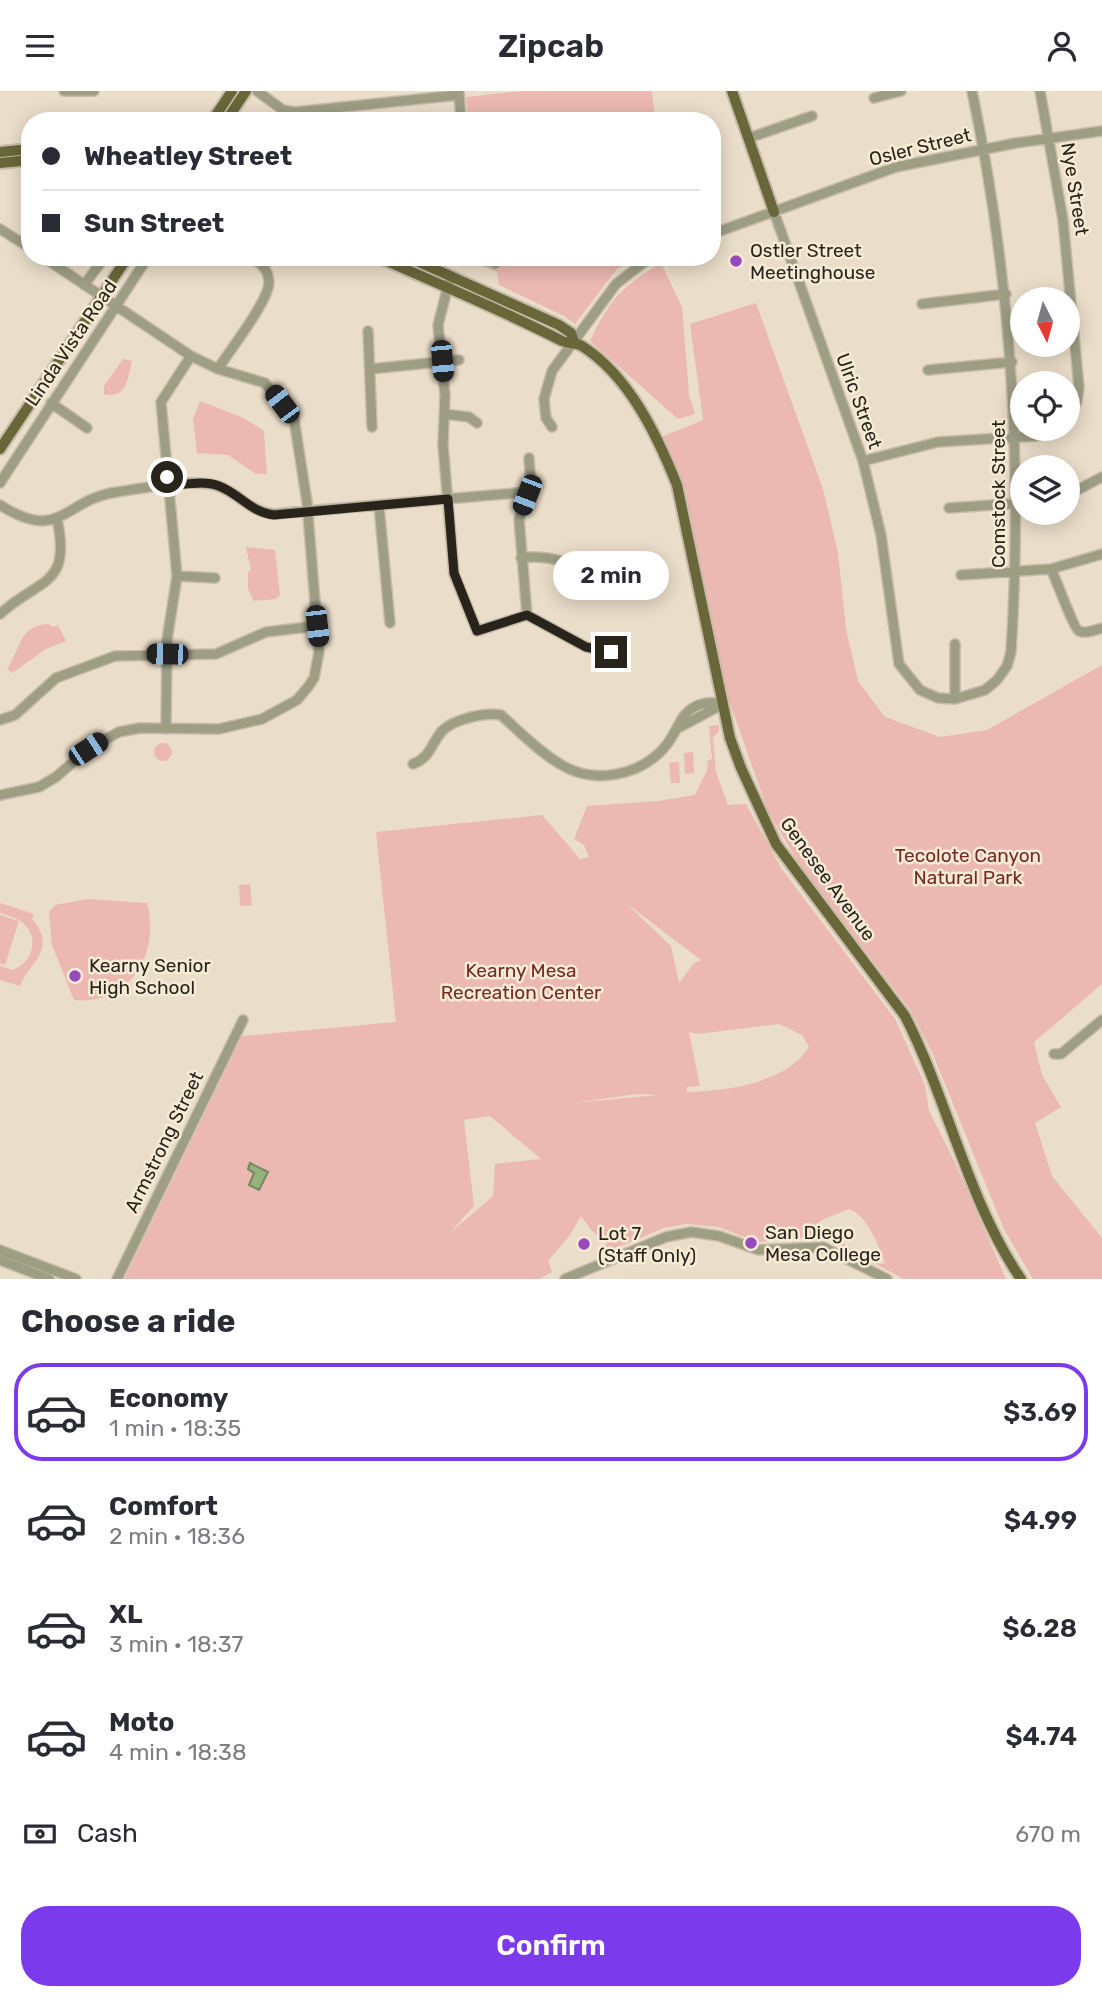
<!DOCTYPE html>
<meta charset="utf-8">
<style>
:root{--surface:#fff;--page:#f7f7f7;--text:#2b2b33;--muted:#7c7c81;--line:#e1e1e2;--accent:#7c3aed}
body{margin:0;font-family:Rubik,sans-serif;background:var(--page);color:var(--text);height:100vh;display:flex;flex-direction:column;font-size:26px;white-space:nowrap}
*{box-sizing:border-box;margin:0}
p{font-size:23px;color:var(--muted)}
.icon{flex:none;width:38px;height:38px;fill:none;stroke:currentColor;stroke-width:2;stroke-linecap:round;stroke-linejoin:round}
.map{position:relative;height:1188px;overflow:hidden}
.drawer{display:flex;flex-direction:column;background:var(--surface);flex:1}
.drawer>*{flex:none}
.guide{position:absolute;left:21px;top:21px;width:700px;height:154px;border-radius:28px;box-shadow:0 4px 18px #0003;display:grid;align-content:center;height:154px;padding:0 21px;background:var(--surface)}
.needle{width:46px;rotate:174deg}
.fabs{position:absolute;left:1010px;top:196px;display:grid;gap:14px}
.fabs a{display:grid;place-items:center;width:70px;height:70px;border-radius:50%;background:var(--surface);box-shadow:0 4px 18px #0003;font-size:35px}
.end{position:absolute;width:32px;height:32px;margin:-16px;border:9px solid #28241c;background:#fff;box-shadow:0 0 0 4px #fff}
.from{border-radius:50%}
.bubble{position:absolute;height:49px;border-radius:24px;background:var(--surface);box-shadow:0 4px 18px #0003;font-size:23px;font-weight:600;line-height:49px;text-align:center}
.car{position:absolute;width:21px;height:42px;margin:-21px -10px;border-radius:9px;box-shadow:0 0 5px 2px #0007;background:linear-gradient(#222 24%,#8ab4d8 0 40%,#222 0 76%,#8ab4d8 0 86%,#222 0)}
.guide b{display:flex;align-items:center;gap:24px;height:66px;font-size:26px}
.guide b+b{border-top:2px solid var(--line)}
.guide i{width:18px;height:18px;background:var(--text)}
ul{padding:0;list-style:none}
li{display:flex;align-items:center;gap:21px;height:98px;margin:0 14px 10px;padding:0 7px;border:4px solid transparent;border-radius:28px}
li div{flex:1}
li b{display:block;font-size:26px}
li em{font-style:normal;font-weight:600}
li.selected{border-color:var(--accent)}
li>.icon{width:63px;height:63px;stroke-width:1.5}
h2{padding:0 21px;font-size:32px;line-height:84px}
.pay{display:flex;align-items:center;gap:18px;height:77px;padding:0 21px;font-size:26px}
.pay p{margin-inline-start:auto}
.action{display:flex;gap:14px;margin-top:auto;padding:14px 21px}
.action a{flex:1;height:80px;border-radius:28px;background:var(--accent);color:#fff;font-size:28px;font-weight:600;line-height:80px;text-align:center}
header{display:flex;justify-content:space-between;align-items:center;height:91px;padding:0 21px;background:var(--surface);font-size:32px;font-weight:600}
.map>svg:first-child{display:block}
.green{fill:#ebb9b1;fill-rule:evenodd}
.water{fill:#94b17e;stroke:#748761;stroke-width:2}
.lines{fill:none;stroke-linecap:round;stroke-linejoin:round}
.minor-casing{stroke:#c7bcaa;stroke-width:12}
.major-casing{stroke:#c7bcaa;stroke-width:14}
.minor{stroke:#9e9e85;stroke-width:9}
.major{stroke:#696739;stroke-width:10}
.route{stroke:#28241c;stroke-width:9}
.poi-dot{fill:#964abc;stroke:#f7ebd6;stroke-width:2.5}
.labels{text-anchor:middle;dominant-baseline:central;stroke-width:5;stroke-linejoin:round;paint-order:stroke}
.street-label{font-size:19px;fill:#28241c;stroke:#f7ebd6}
.poi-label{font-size:19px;fill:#28241c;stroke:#f7ebd6;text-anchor:start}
.park-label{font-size:19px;fill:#752b22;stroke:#f7ebd6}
</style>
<header><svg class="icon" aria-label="menu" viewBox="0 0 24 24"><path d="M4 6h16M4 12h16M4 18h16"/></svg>Zipcab<svg class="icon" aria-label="person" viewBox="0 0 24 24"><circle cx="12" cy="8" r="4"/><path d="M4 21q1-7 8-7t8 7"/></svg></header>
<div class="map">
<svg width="1102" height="1188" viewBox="0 0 1102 1188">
<rect width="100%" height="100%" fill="#eaddc9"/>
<path class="green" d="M522,0H652L655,30H468L466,6Z
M480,166H639L617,178L575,233L564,225L499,194L497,181L481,175Z
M661,172L682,216L689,304L695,323L678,328L590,250C610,208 621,196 661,172Z
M756,212L823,398L838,462L846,538L858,590L885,626L940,646L987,639L1102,574V893L1034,951L1042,984L1061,1016L1035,1032L1052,1085L1102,1147V1188H1033L1004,1138L934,966L911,920L799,773L768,720L722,590L718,558L682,401L661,346L703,329L690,233Z
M123,268L132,270C128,286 127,309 104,303V295Z
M200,310L244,327L264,340L267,383H256L228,364L197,362L193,328Z
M246,456L275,459L280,504L276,508L254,510L248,498V481L251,479Z
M48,533L53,536L58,534L66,550L46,558L12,582L7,578C20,561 18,534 48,533Z
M719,634V640L713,647L716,681L728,714L746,713L781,777L895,928L925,994L929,1020L953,1067L1006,1188H904L840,1154V1151L880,1173L885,1172C879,1155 867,1124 849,1118L822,1129L811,1138L813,1143L807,1146L759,1151L718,1136L686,1133L664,1137L609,1160L605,1155L607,1152L592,1140L581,1125L570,1144L548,1170L552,1181L540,1188H124L242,945L396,931L376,741L542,724L580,768L589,766L584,754L574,748L587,715L658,710L695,704L707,679L708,669L712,668L709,635ZM626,812L701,869L694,872L679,892L671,855ZM779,933L802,944L809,956C787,992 727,1000 687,1001V996L700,995L689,941L698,943ZM638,1003L659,1004L572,1012ZM490,1025L541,1068L495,1073L493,1105L450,1142L474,1115L464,1029Z
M154 661a9 9 0 1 1 18 0a9 9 0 1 1-18 0Z
M693,661L694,682L685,683L684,662Z
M679,671L680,692H671L669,672Z
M250,793L252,814L240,815L239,794Z
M88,808L147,812C161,861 130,915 74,909L52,854L49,821L55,814Z
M0,812L34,823L32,828C59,859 28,872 20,895L0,889V875L13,879C31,872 40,849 25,834C19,827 9,825 0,822Z
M0,824L19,830L5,874L0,872Z"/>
<path class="water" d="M250,1072L268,1081L259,1099L249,1094L254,1082L248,1078Z"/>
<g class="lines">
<defs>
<path id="minor" d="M64,0H94
M257,0L283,19L295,21L459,4
M1040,0L1063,129L1079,296L1077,310L1068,326
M459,2L461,30
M874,7L901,0
M749,47L812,25
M774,121L863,370L881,444L899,573L920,599L938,607L955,608L985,599L997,589L1007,575L1011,561C1023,372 1011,186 972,0
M0,138L30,157
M712,143L896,76L1016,52L1102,40
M484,166L495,173
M449,191L438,234L445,304L443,354L454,483L477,540L527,524L586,556L611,561
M84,194L105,166
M922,213L1006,203
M368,240L372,336
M218,278C229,260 269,210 269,191C268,177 260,171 249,166
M370,278L459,269
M928,279L1012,271
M51,312L87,337
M445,323L469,326L477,332
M552,336L546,327L544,308L552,280L616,193L651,166
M863,370L938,351L1036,345L1053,338
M0,392L148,166
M1068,404L1102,386
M0,414C61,453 64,408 117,401C144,397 193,387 218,395C240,403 250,421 274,423L516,402L527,404
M379,415L390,532
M949,417L1020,412
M521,467C544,463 582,472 598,489
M1051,478C1056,488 1074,538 1079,540C1086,543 1096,539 1102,537
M961,484L1051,478L1102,463
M177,485L215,487
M0,523C39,487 72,496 57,428
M527,524L519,428L531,396L529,367
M955,608V553
M0,629L15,624L56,587L115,565L216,563L266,541L317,535
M680,636L723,613
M166,638L167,549L177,485L161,311L191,265
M413,673C430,667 431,653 442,640C454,628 485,621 501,624C520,641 538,660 560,673C593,694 639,685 664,657C673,647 677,635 684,625C694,612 709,610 723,613
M0,704L39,696L56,686L88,658L119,641L140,637L219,638L262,628L297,609L308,596L314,587L319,561L307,411L294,328L265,292L218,278L191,265L43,166
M1054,963H1061L1102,929
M0,1159L76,1188
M0,1169L49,1188
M117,1188L243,929
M565,1188L666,1146L691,1141L719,1145L759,1159L823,1156L887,1188"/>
<path id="major" d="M732,0L774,121
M212,30L232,0
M226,30L246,0
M0,61L30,58
M0,72L30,69
M378,166C440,194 502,219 562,250C569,253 575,251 582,255C629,285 657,344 677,394L730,647L741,677L776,753L905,925C948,1009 968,1111 1021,1188
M408,166L559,234L571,242L574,251
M0,358L125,170L133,166"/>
</defs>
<use href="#minor" class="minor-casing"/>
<use href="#major" class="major-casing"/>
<use href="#minor" class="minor"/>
<use href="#major" class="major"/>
</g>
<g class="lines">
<path class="route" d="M167,386L168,395C185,394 203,389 219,395C240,403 250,421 274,424L448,408L454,482L477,540L527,524L586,556L611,561"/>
</g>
<g class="poi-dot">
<circle cx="736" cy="170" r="7"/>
<circle cx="75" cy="885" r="7"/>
<circle cx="751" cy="1152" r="7"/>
<circle cx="584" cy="1153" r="7"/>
</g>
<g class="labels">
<g class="street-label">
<text transform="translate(920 56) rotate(-14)">Osler Street</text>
<text transform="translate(1075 98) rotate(81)">Nye Street</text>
<text transform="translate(71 252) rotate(-56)">Linda Vista Road</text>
<text transform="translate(859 310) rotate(70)">Ulric Street</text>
<text transform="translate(998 403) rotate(-90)">Comstock Street</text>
<text transform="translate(828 788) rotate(54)">Genesee Avenue</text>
<text transform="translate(164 1051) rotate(-64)">Armstrong Street</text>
</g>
<g class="poi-label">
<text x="750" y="159">Ostler Street<tspan x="750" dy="22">Meetinghouse</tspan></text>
<text x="89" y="874">Kearny Senior<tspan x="89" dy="22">High School</tspan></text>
<text x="765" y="1141">San Diego<tspan x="765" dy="22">Mesa College</tspan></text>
<text x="598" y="1142">Lot 7<tspan x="598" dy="22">(Staff Only)</tspan></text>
</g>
<g class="park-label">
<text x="968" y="764">Tecolote Canyon<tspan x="968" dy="22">Natural Park</tspan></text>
<text x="521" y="879">Kearny Mesa<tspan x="521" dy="22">Recreation Center</tspan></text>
</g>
</g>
</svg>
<div class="fabs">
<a><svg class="needle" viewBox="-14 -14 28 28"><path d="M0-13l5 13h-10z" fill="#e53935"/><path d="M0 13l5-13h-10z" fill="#7c7c81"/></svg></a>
<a><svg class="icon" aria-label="locate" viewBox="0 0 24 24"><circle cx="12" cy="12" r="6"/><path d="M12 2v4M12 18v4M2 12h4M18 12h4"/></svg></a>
<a><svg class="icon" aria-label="layers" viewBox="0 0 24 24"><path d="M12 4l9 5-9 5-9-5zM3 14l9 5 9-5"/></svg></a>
</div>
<i class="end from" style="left:167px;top:386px"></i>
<i class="end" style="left:611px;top:561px"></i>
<div class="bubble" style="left:553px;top:460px;width:116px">2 min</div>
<i class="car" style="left:442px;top:270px;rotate:175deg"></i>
<i class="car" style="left:282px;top:313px;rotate:323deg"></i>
<i class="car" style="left:527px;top:404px;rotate:201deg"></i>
<i class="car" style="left:317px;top:535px;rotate:174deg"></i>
<i class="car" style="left:167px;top:563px;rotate:271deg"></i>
<i class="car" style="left:88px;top:658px;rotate:57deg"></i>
<div class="guide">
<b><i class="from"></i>Wheatley Street</b>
<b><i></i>Sun Street</b>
</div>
</div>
<section class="drawer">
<h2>Choose a ride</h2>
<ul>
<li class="selected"><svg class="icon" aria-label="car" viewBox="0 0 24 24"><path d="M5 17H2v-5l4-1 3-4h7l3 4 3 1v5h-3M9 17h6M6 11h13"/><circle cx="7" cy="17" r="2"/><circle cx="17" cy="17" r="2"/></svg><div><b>Economy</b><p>1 min · 18:35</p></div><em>$3.69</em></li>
<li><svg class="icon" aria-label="car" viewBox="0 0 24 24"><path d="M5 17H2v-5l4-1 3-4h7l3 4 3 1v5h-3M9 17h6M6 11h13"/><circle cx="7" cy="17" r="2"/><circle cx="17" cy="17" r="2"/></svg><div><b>Comfort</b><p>2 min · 18:36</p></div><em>$4.99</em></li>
<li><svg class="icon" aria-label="car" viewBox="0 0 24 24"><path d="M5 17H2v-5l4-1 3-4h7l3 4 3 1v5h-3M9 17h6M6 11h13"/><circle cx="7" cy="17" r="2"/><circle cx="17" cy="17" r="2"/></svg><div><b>XL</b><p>3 min · 18:37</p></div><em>$6.28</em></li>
<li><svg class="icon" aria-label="car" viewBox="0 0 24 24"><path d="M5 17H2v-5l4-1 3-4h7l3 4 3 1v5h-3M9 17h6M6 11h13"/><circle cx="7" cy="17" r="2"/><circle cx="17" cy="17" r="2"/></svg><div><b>Moto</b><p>4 min · 18:38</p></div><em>$4.74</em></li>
</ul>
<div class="pay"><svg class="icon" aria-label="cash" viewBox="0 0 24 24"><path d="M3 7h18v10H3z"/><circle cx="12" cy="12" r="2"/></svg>Cash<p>670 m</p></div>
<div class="action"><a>Confirm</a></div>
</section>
